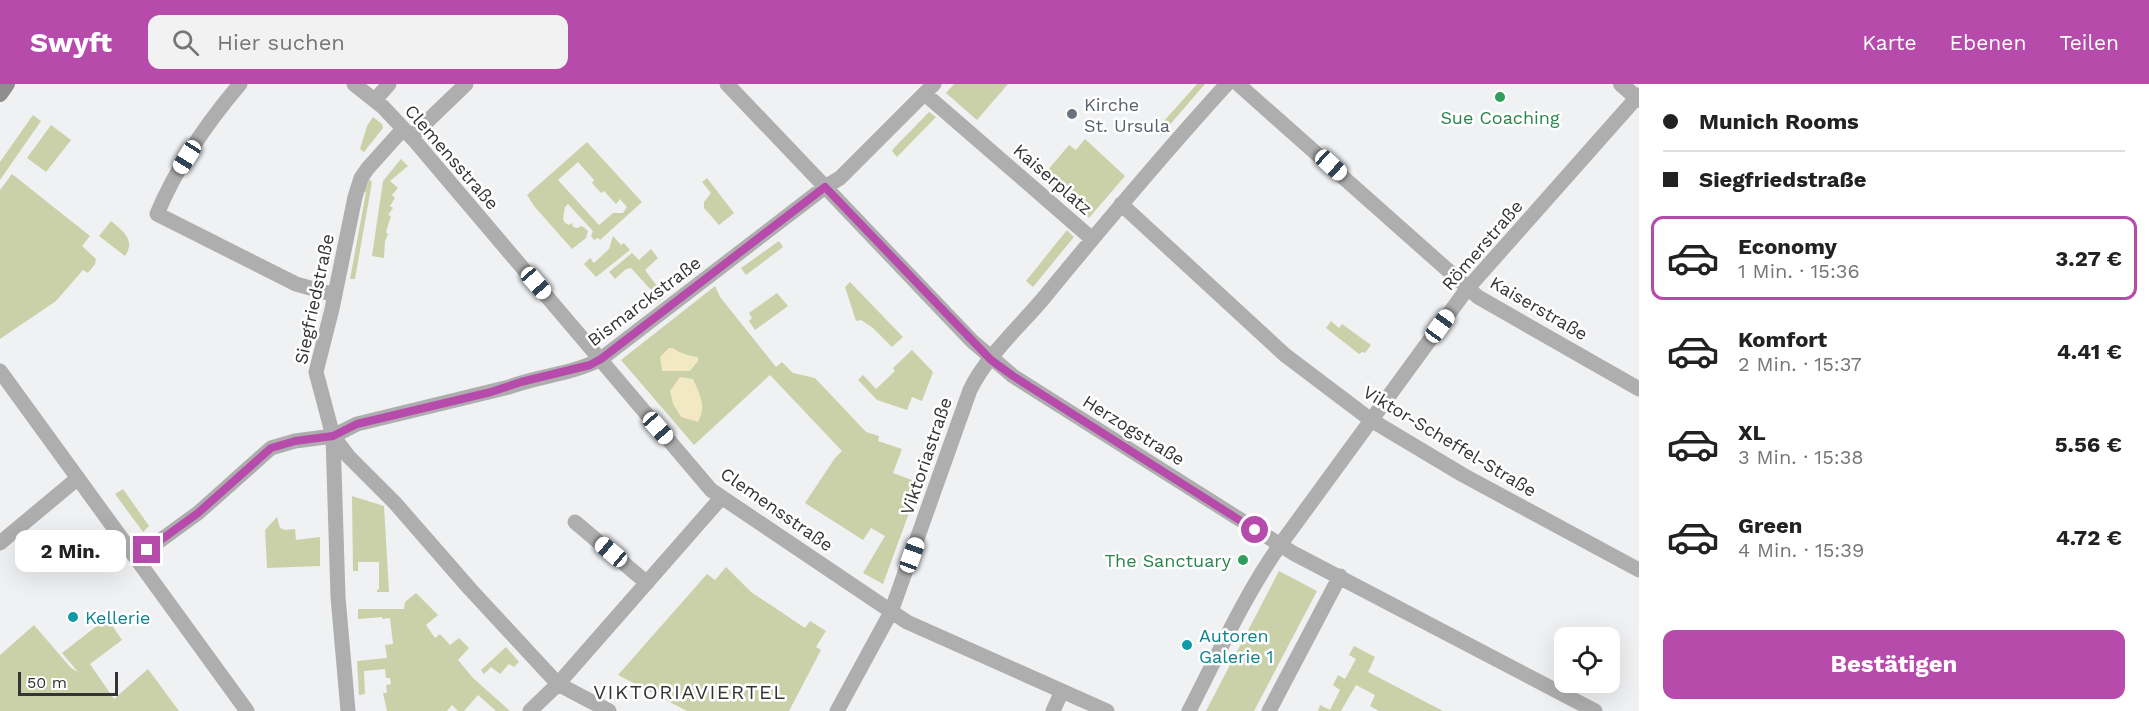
<!DOCTYPE html>
<html lang="de">
<meta charset="utf-8">
<style>
:root{--surface:#fff;--page:#f2f2f2;--text:#222;--muted:#767676;--line:#e0e0e0;--accent:#b64bac}
body{margin:0;font-family:"Work Sans",sans-serif;background:var(--page);color:var(--text);height:100vh;display:flex;flex-direction:column;font-size:22px;white-space:nowrap}
*{box-sizing:border-box;margin:0}
p{font-size:20px;color:var(--muted)}
.icon{flex:none;width:33px;height:33px;fill:none;stroke:currentColor;stroke-width:2;stroke-linecap:round;stroke-linejoin:round}
.map{position:relative;flex:1;overflow:hidden}
.sheet{display:flex;flex-direction:column;background:var(--surface);width:510px}
.sheet>*{flex:none}
.hud{display:grid;align-content:center;height:132px;padding:0 24px;background:var(--surface)}
.fabs{position:absolute;left:1554px;top:543px;display:grid;gap:12px}
.fabs a{display:grid;place-items:center;width:66px;height:66px;border-radius:12px;background:var(--surface);box-shadow:0 6px 24px #0002;font-size:30px}
.scale{position:absolute;left:18px;bottom:15px;width:100px;box-sizing:border-box;padding-left:6px;border:3px solid #343435;border-top:0;font-size:16px;line-height:21px;white-space:nowrap;color:#343435;-webkit-text-stroke:4px #fff;paint-order:stroke}
.end{position:absolute;width:27px;height:27px;margin:-14px;border:8px solid #b64bac;background:#fff;box-shadow:0 0 0 3px #fff}
.from{border-radius:50%}
.bubble{position:absolute;height:42px;border-radius:12px;background:var(--surface);box-shadow:0 6px 24px #0002;font-size:20px;font-weight:700;line-height:42px;text-align:center}
.car{position:absolute;width:18px;height:36px;margin:-18px -9px;border-radius:8px;box-shadow:0 0 4px 2px #0007;background:linear-gradient(#fff 24%,#345 0 40%,#fff 0 76%,#345 0 86%,#fff 0)}
.hud b{display:flex;align-items:center;gap:21px;height:57px;font-size:22px}
.hud b+b{border-top:2px solid var(--line)}
.hud i{width:15px;height:15px;background:var(--text)}
ul{padding:0;list-style:none}
li{display:flex;align-items:center;gap:18px;height:84px;margin:0 12px 9px;padding:0 12px;border:3px solid transparent;border-radius:12px}
li div{flex:1}
li b{display:block;font-size:22px}
li em{font-style:normal;font-weight:700}
li.selected{border-color:var(--accent)}
li>.icon{width:54px;height:54px;stroke-width:1.5}
.primary-button{display:flex;gap:12px;margin-top:auto;padding:12px 24px}
.primary-button a{flex:1;height:69px;border-radius:12px;background:var(--accent);color:#fff;font-size:24px;font-weight:700;line-height:69px;text-align:center}
header{display:flex;align-items:center;gap:36px;box-sizing:border-box;height:84px;padding:0 30px;background:var(--accent);color:#fff}
header strong{font-size:28px}
nav{display:flex;gap:33px;margin-inline-start:auto;font-size:21px}
.search{width:420px;height:54px;background:var(--page);display:flex;align-items:center;gap:15px;box-sizing:border-box;padding:0 21px;border-radius:12px;color:var(--muted);font-size:22px}
main{display:flex;flex:1;min-height:0}
.map>svg:first-child{display:block}
.green{fill:#cad1a8;fill-rule:evenodd}
.sand{fill:#f2e8c2}
.lines{fill:none;stroke-linecap:round;stroke-linejoin:round}
.minor{stroke:#afaeae;stroke-width:15}
.tertiary{stroke:#afaeae;stroke-width:16}
.secondary{stroke:#8f8e8e;stroke-width:16}
.route{stroke:#b64bac;stroke-width:8}
.leisure-dot{fill:#2e9e5b;stroke:#fff;stroke-width:2}
.worship-dot{fill:#6b7280;stroke:#fff;stroke-width:2}
.culture-dot{fill:#0f9aa8;stroke:#fff;stroke-width:2}
.labels{text-anchor:middle;dominant-baseline:central;stroke-width:5;stroke-linejoin:round;paint-order:stroke}
.worship-label{font-size:18px;fill:#5b616d;stroke:#fff;text-anchor:start}
.leisure-label{font-size:18px;fill:#27864d;stroke:#fff}
.street-label{font-size:18px;fill:#343435;stroke:#fff}
.culture-label{font-size:18px;fill:#0d838f;stroke:#fff;text-anchor:start}
.neighbourhood-label{font-size:20px;letter-spacing:1.5px;fill:#343435;stroke:#fff}
</style>
<header>
<strong>Swyft</strong>
<div class="search"><svg class="icon" aria-label="search" viewBox="0 0 24 24"><circle cx="10" cy="10" r="6"/><path d="M15 15l6 6"/></svg>Hier suchen</div>
<nav><a>Karte</a><a>Ebenen</a><a>Teilen</a></nav>
</header>
<main>
<div class="map">
<svg width="1639" height="627" viewBox="0 0 1639 627">
<rect width="100%" height="100%" fill="#eff1f3"/>
<path class="green" d="M954,0H1008L977,36L946,9Z
M1197,0H1205L1161,51L1155,47Z
M929,28L936,33L897,73L892,67L893,65Z
M33,31L41,37L0,96V78Z
M373,33L382,40L383,44L364,68L360,65L367,42Z
M51,41L71,56L46,88L27,74Z
M1085,55L1125,92L1089,134L1042,93L1069,61L1076,66Z
M587,58L642,118L600,156L598,154L594,156L591,152L593,147L568,120L565,123L563,135L565,139L569,141L572,139L573,143L577,144L582,142L588,147L586,154L572,165L534,122L527,111ZM578,78L594,96L592,99L601,109L604,107L616,120L620,115L627,123L623,129H613L599,141L558,96Z
M401,75L408,82L390,97L398,104L392,111L395,114L390,122L393,124L388,131L391,132L386,148L388,150L385,157L384,174L372,172L383,97Z
M12,90L90,152L82,162L96,175L95,180L88,189L83,186L56,217L0,255V106Z
M367,93L372,98L355,195H350L366,108L362,107Z
M707,94L734,129L719,141L704,124V118L711,109L702,98Z
M111,137C123,147 136,156 125,172L99,152Z
M1067,146L1074,153L1033,203L1026,197Z
M613,152L621,161L624,159L630,166L596,193L584,180L590,174L594,179L609,165Z
M779,157L783,163L746,191L741,184Z
M651,165L658,174L645,186L665,213L657,219L648,209L651,206L631,184L626,185L615,195L609,188L632,169L639,176Z
M850,198L903,253L892,263L873,244L861,236L856,237L845,203Z
M715,202L720,213L776,283L782,278L793,289L815,294L866,348L879,352L878,357L902,365L893,389L920,399L883,500L863,489L885,452L871,444L863,456L805,419L835,374L842,367L770,291L694,361L621,276Z
M777,209L788,222L755,246L749,237L752,234L749,229Z
M1331,237L1339,244L1342,240L1371,261L1365,269L1362,268L1359,270L1326,244Z
M912,266L933,288L922,317L912,313L907,326L877,316L858,296L863,291L876,305L895,287L893,284Z
M123,405L149,442L143,448L115,410Z
M352,412L384,422L389,508H377V506L379,505V478H358V487H353Z
M277,433L280,444L285,446L295,445L296,456L320,453V482L267,484L265,446Z
M726,483L751,508L805,544L810,537L826,547L816,563L821,566L789,627H687L618,591L707,490L715,496Z
M1279,487L1317,507L1254,627H1206Z
M416,509L438,531L426,541L435,554L440,550L450,561L459,554L469,564L458,576L473,594L510,627H496L478,611L464,627H458L452,621L447,627H387L383,609H387L386,601L391,600L390,594H386L385,585L364,587L365,610L359,611L357,577L387,574L385,561L393,560L390,534L383,535L382,533L358,535V525H404L405,518Z
M107,534L122,556L90,580L114,615L148,585L179,627H0V571L34,541L71,584L78,588L62,569Z
M1354,562L1375,573L1368,588L1443,627H1379L1370,622L1375,611L1356,601L1341,627H1318L1320,621L1330,626L1340,606L1333,601L1338,591L1345,595L1356,575L1349,571Z
M506,563L519,578L514,583L509,580L500,590L491,583L484,590L481,586Z"/>
<path class="sand" d="M669,264H673C679,269 690,272 698,273V277L690,287H662L660,273Z
M680,293L693,295C700,311 707,322 698,338L681,333L673,320L670,307Z"/>
<g class="lines">
<path class="minor" d="M240,0C206,40 177,82 157,130L296,200L335,211
M354,0L383,23L414,56L711,406L907,538L1107,627
M727,0L972,257L1013,292L1293,469L1595,627
M1238,0L1478,213L1639,305
M925,10L1091,154
M375,16L389,0
M411,53L466,0
M1121,120L1285,271L1371,336L1463,391L1639,486
M0,287L247,627
M333,352L349,373L395,419L470,505L558,600L609,627
M575,438L647,499
M0,459L78,394
M136,474L198,429L271,364L295,357L333,352L357,340L509,303C538,292 573,290 601,275L825,103L840,94L934,0
M348,627L338,513L333,352L316,288L332,225L355,113L361,94L368,84L403,45
M530,627L558,600L721,414
M837,627L891,528L970,306C986,273 1018,244 1042,216C1102,143 1163,70 1227,0
M1053,627L1062,607
M1189,627C1218,571 1244,512 1280,461L1467,205L1639,11
M1269,627L1340,492"/>
<path class="tertiary" d="M1621,0L1639,16"/>
<path class="secondary" d="M0,10L7,0"/>
</g>
<g class="lines">
<path class="route" d="M147,466L198,429L271,364L295,357L333,352L357,340L491,308L521,298L590,281L601,275L825,103L991,276L1013,292L1255,446"/>
</g>
<g class="leisure-dot">
<circle cx="1500" cy="13" r="6"/>
<circle cx="1243" cy="476" r="6"/>
</g>
<circle class="worship-dot" cx="1072" cy="30" r="6"/>
<g class="culture-dot">
<circle cx="73" cy="533" r="6"/>
<circle cx="1187" cy="561" r="6"/>
</g>
<g class="labels">
<g class="worship-label">
<text x="1084" y="20">Kirche<tspan x="1084" dy="21">St. Ursula</tspan></text>
</g>
<g class="leisure-label">
<text x="1500" y="33">Sue Coaching</text>
<text x="1231" y="476" text-anchor="end">The Sanctuary</text>
</g>
<g class="street-label">
<text transform="translate(452 73) rotate(49)">Clemensstraße</text>
<text transform="translate(1053 95) rotate(41)">Kaiserplatz</text>
<text transform="translate(1482 161) rotate(-49)">Römerstraße</text>
<text transform="translate(314 215) rotate(-78)">Siegfriedstraße</text>
<text transform="translate(644 217) rotate(-37)">Bismarckstraße</text>
<text transform="translate(1539 224) rotate(30)">Kaiserstraße</text>
<text transform="translate(1134 346) rotate(32)">Herzogstraße</text>
<text transform="translate(1450 357) rotate(31)">Viktor-Scheffel-Straße</text>
<text transform="translate(926 372) rotate(-71)">Viktoriastraße</text>
<text transform="translate(777 425) rotate(35)">Clemensstraße</text>
</g>
<g class="culture-label">
<text x="85" y="533">Kellerie</text>
<text x="1199" y="551">Autoren<tspan x="1199" dy="21">Galerie 1</tspan></text>
</g>
<g class="neighbourhood-label">
<text x="690" y="608">VIKTORIAVIERTEL</text>
</g>
</g>
</svg>
<div class="fabs">
<a><svg class="icon" aria-label="locate" viewBox="0 0 24 24"><circle cx="12" cy="12" r="6"/><path d="M12 2v4M12 18v4M2 12h4M18 12h4"/></svg></a>
</div>
<div class="scale">50 m</div>
<i class="end from" style="left:1255px;top:446px"></i>
<i class="end" style="left:147px;top:466px"></i>
<div class="bubble" style="left:15px;top:446px;width:111px">2 Min.</div>
<i class="car" style="left:187px;top:73px;rotate:212deg"></i>
<i class="car" style="left:1331px;top:81px;rotate:132deg"></i>
<i class="car" style="left:536px;top:199px;rotate:139deg"></i>
<i class="car" style="left:1440px;top:242px;rotate:36deg"></i>
<i class="car" style="left:658px;top:344px;rotate:139deg"></i>
<i class="car" style="left:611px;top:468px;rotate:310deg"></i>
<i class="car" style="left:912px;top:471px;rotate:20deg"></i>
</div>
<section class="sheet">
<div class="hud">
<b><i class="from"></i>Munich Rooms</b>
<b><i></i>Siegfriedstraße</b>
</div>
<ul>
<li class="selected"><svg class="icon" aria-label="car" viewBox="0 0 24 24"><path d="M5 17H2v-5l4-1 3-4h7l3 4 3 1v5h-3M9 17h6M6 11h13"/><circle cx="7" cy="17" r="2"/><circle cx="17" cy="17" r="2"/></svg><div><b>Economy</b><p>1 Min. · 15:36</p></div><em>3.27 €</em></li>
<li><svg class="icon" aria-label="car" viewBox="0 0 24 24"><path d="M5 17H2v-5l4-1 3-4h7l3 4 3 1v5h-3M9 17h6M6 11h13"/><circle cx="7" cy="17" r="2"/><circle cx="17" cy="17" r="2"/></svg><div><b>Komfort</b><p>2 Min. · 15:37</p></div><em>4.41 €</em></li>
<li><svg class="icon" aria-label="car" viewBox="0 0 24 24"><path d="M5 17H2v-5l4-1 3-4h7l3 4 3 1v5h-3M9 17h6M6 11h13"/><circle cx="7" cy="17" r="2"/><circle cx="17" cy="17" r="2"/></svg><div><b>XL</b><p>3 Min. · 15:38</p></div><em>5.56 €</em></li>
<li><svg class="icon" aria-label="car" viewBox="0 0 24 24"><path d="M5 17H2v-5l4-1 3-4h7l3 4 3 1v5h-3M9 17h6M6 11h13"/><circle cx="7" cy="17" r="2"/><circle cx="17" cy="17" r="2"/></svg><div><b>Green</b><p>4 Min. · 15:39</p></div><em>4.72 €</em></li>
</ul>
<div class="primary-button"><a>Bestätigen</a></div>
</section>
</main>
